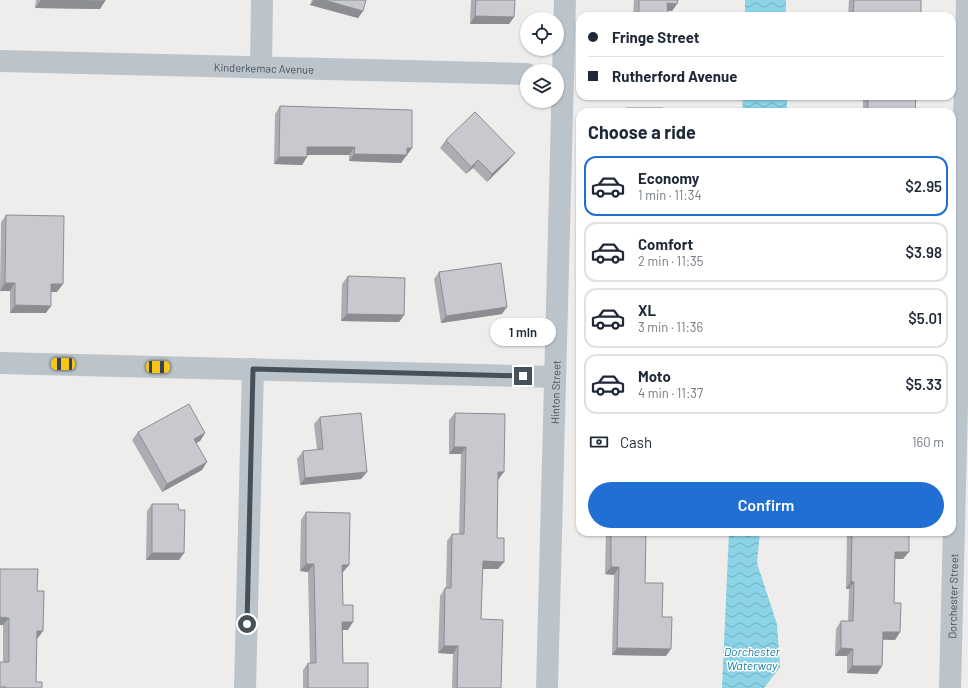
<!DOCTYPE html>
<meta charset="utf-8">
<style>
:root{--surface:#fff;--page:#f6f6f7;--text:#1f2937;--muted:#747a83;--line:#e0e1e3;--accent:#226fd3}
body{margin:0;font-family:Barlow,sans-serif;background:var(--page);color:var(--text);height:100vh;display:flex;flex-direction:column;font-size:15px;white-space:nowrap}
*{box-sizing:border-box;margin:0}
p{font-size:13px;color:var(--muted)}
.icon{flex:none;width:22px;height:22px;fill:none;stroke:currentColor;stroke-width:2;stroke-linecap:round;stroke-linejoin:round}
.map{position:relative;flex:1;overflow:hidden}
.side{position:absolute;left:576px;top:108px;width:380px;height:428px;display:flex;flex-direction:column;background:var(--surface);border-radius:12px;box-shadow:0 1px 3px #0004}
.side>*{flex:none}
.hud{position:absolute;left:576px;top:12px;width:380px;height:88px;border-radius:12px;box-shadow:0 1px 3px #0004;display:grid;align-content:center;height:88px;padding:0 12px;background:var(--surface)}
.controls{position:absolute;left:520px;top:12px;display:grid;gap:8px}
.controls a{display:grid;place-items:center;width:44px;height:44px;border-radius:50%;background:var(--surface);box-shadow:0 1px 3px #0004;font-size:20px}
.end{position:absolute;width:18px;height:18px;margin:-9px;border:5px solid #465059;background:#fff;box-shadow:0 0 0 2px #fff}
.from{border-radius:50%}
.bubble{position:absolute;height:28px;border-radius:14px;background:var(--surface);box-shadow:0 1px 3px #0004;font-size:13px;font-weight:600;line-height:28px;text-align:center}
.car{position:absolute;width:12px;height:24px;margin:-12px -6px;border-radius:5px;box-shadow:0 0 3px 1px #0007;background:linear-gradient(#f5c518 24%,#345 0 40%,#f5c518 0 76%,#345 0 86%,#f5c518 0)}
.hud b{display:flex;align-items:center;gap:14px;height:38px;font-size:15px}
.hud b+b{border-top:1px solid var(--line)}
.hud i{width:10px;height:10px;background:var(--text)}
ul{padding:0;list-style:none}
li{display:flex;align-items:center;gap:12px;height:60px;margin:0 8px 6px;padding:0 4px;border:2px solid var(--line);border-radius:12px}
li div{flex:1}
li b{display:block;font-size:15px}
li em{font-style:normal;font-weight:600}
li.on{border-color:var(--accent)}
li>.icon{width:36px;height:36px;stroke-width:1.5}
h2{padding:0 12px;font-size:18px;line-height:48px}
.pay{display:flex;align-items:center;gap:10px;height:44px;padding:0 12px;font-size:15px}
.pay p{margin-inline-start:auto}
.action{display:flex;gap:8px;margin-top:auto;padding:8px 12px}
.action a{flex:1;height:46px;border-radius:24px;background:var(--accent);color:#fff;font-size:16px;font-weight:600;line-height:46px;text-align:center}
.map>svg:first-child{display:block}
.water{fill:url(#water-waves)}
.lines{fill:none;stroke-linecap:round;stroke-linejoin:round}
.minor{stroke:#bbc4cb;stroke-width:22}
.wall{fill:#abadb2}
.shaded-wall{fill:#8b8d91}
.building{fill:#c7c9cf;stroke:#8b8d91}
.route{stroke:#465059;stroke-width:5}
.labels{text-anchor:middle;dominant-baseline:central;stroke-width:3;stroke-linejoin:round;paint-order:stroke}
.street-label{font-size:11px;fill:#465059;stroke:#fff}
.water-label{font-size:12px;font-style:italic;fill:#14819e;stroke:#fff}
</style>
<div class="map">
<svg width="968" height="688" viewBox="0 0 968 688">
<defs>
<pattern id="water-waves" width="16" height="10" patternUnits="userSpaceOnUse"><rect width="16" height="10" fill="#8bd3e6"/><path d="M0 5q4-4 8 0t8 0" fill="none" stroke="#73aebd"/></pattern>
</defs>
<rect width="100%" height="100%" fill="#efecec"/>
<path class="water" d="M745,0H786V16H745Z
M743,96H787V112H742Z
M729,532H760L757,563L777,624L780,667L764,688H722Z"/>
<g class="lines">
<g class="minor">
<path id="s1" d="M0,61L527,74"/>
<path d="M261,67L262,0"/>
<path d="M0,363L555,377"/>
<path d="M245,688L253,369"/>
<path id="s2" d="M547,688L565,0"/>
<path id="s3" d="M950,688L967,0"/>
</g>
</g>
<path class="wall" d="M36,0H105V1L100,9L35,8Z
M312,0H366L363,11L358,18L310,5Z
M471,0H515L514,17L509,24H470Z
M634,0H678L677,4L672,11H668V16H633Z
M849,0H921V16H848Z
M860,96H916L915,112H863V98H860Z
M280,106L412,148L401,163L349,161V155H307L302,165L274,164L275,114Z
M626,108L663,112H623Z
M446,140L509,160L487,182L473,168L466,174L440,148Z
M6,215L57,292H51L46,313H10V291H0L1,222Z
M439,272L502,314L441,323L434,279Z
M348,276L404,315L399,322L341,321L342,284Z
M455,413L498,480L497,538L504,562L498,569H482L481,619L501,688H452L453,654L438,653L440,596L445,588H446L447,541L452,534H459L461,454H449V420Z
M320,417L367,472L361,479L300,485L297,459L303,451L317,450L314,424Z
M138,432L205,433L200,441L196,443L202,470L162,492L132,440Z
M152,504L179,510L184,553L179,560H146L147,511Z
M306,512L349,565L343,572V605L348,630H343V663L368,688H303V670L308,663H310L308,572L300,571L301,520Z
M606,532H646L645,583L662,617L666,656L612,655L614,575L605,574Z
M847,532H909L903,559H895L894,603L900,632L895,640H883L882,666L877,674L847,673V656H835L836,629L841,621H848L849,589H846Z
M37,591L38,638H37L36,682L42,688H0L3,662V625H0Z"/>
<path class="shaded-wall" d="M41,0L105,1L100,9L35,8Z
M314,0H324L363,11L358,18L310,5Z
M667,3L677,4L672,11H662Z
M475,16L514,17L509,24H470Z
M862,96H865L863,98H860Z
M307,147H355L349,155H302Z
M412,148L401,163L349,161L354,154Z
M515,153L509,160L487,182L492,174Z
M279,157H307L302,165L274,164Z
M478,160L473,168L466,174L471,167Z
M5,283H15L10,291H0Z
M51,284H63L57,292H46Z
M15,305L51,306L46,313H10Z
M507,307L502,314L441,323L446,316Z
M347,314L404,315L399,322L341,321Z
M205,433L200,441L189,447L194,439Z
M454,447H466L461,454H449Z
M207,462L202,470L162,492L167,484Z
M367,472L361,479L300,485L305,478Z
M498,472H504L498,480Z
M895,552H909L903,559H890Z
M152,553H184L179,560H146Z
M483,561L504,562L498,569H477Z
M306,564H314L308,572L300,571Z
M342,565H349L343,572H337Z
M611,567H619L614,575L605,574Z
M851,581L854,582L849,589H846Z
M0,617L9,618L3,625H0Z
M342,622H353L348,630H337Z
M37,631H43L38,638H32Z
M883,632H900L895,640L878,639Z
M444,646H458L453,654L438,653Z
M617,648L671,649L666,656L612,655Z
M841,648L853,649L847,656H835Z
M852,666H882L877,674L847,673Z"/>
<path class="building" d="M41,0H105V1Z
M324,0H366L363,11Z
M476,0H515L514,17L475,16Z
M639,0H678L677,4L667,3L668,16H639Z
M854,0H921V16H853Z
M868,96H916L915,112H868Z
M280,106L412,110V148H407V155L354,154L355,147H307V157H279Z
M626,108H663V112H626Z
M475,112L515,153L492,174L478,160L471,167L446,140Z
M6,215L64,216L63,284H51V306L15,305V283H5Z
M501,263L507,307L446,316L439,272Z
M348,276L405,278L404,315L347,314Z
M189,404L205,433L194,439L207,462L167,484L138,432Z
M361,413L367,472L305,478L303,451L323,449L320,417Z
M455,413L505,414L504,472H498L497,538H504V562L483,561L481,619L503,620L501,688H457L458,646H444L445,588H451L452,534H464L466,447H454Z
M152,504H178L179,510H185L184,553H152Z
M306,512L350,513L349,565H342L343,605H353V622H342L343,663H368V688H308V663H316L314,564H306Z
M611,532H646L645,583H663L662,617H672L671,649L617,648L619,567H611Z
M852,532H909V552H895L894,603H901L900,632H883L882,666H852L853,649L841,648V621H853L854,582L851,581Z
M0,569H38L37,591H44L43,631H37L36,682H42V688H6V687H0V662H9V618L0,617Z"/>
<g class="lines">
<path class="route" d="M247,624L253,369L523,376"/>
</g>
<g class="labels">
<g class="street-label">
<text stroke="none"><textPath href="#s1" startOffset="264">Kinderkemac Avenue</textPath></text>
<text stroke="none"><textPath href="#s2" startOffset="296">Hinton Street</textPath></text>
<text stroke="none"><textPath href="#s3" startOffset="92">Dorchester Street</textPath></text>
</g>
<g class="water-label">
<text x="752" y="651">Dorchester<tspan x="752" dy="14">Waterway</tspan></text>
</g>
</g>
</svg>
<div class="controls">
<a><svg class="icon" aria-label="locate" viewBox="0 0 24 24"><circle cx="12" cy="12" r="6"/><path d="M12 2v4M12 18v4M2 12h4M18 12h4"/></svg></a>
<a><svg class="icon" aria-label="layers" viewBox="0 0 24 24"><path d="M12 4l9 5-9 5-9-5zM3 14l9 5 9-5"/></svg></a>
</div>
<i class="end from" style="left:247px;top:624px"></i>
<i class="end" style="left:523px;top:376px"></i>
<div class="bubble" style="left:490px;top:318px;width:66px">1 min</div>
<i class="car" style="left:63px;top:364px;rotate:271deg"></i>
<i class="car" style="left:158px;top:367px;rotate:91deg"></i>
<div class="hud">
<b><i class="from"></i>Fringe Street</b>
<b><i></i>Rutherford Avenue</b>
</div>
<section class="side">
<h2>Choose a ride</h2>
<ul>
<li class="on"><svg class="icon" aria-label="car" viewBox="0 0 24 24"><path d="M5 17H2v-5l4-1 3-4h7l3 4 3 1v5h-3M9 17h6M6 11h13"/><circle cx="7" cy="17" r="2"/><circle cx="17" cy="17" r="2"/></svg><div><b>Economy</b><p>1 min · 11:34</p></div><em>$2.95</em></li>
<li><svg class="icon" aria-label="car" viewBox="0 0 24 24"><path d="M5 17H2v-5l4-1 3-4h7l3 4 3 1v5h-3M9 17h6M6 11h13"/><circle cx="7" cy="17" r="2"/><circle cx="17" cy="17" r="2"/></svg><div><b>Comfort</b><p>2 min · 11:35</p></div><em>$3.98</em></li>
<li><svg class="icon" aria-label="car" viewBox="0 0 24 24"><path d="M5 17H2v-5l4-1 3-4h7l3 4 3 1v5h-3M9 17h6M6 11h13"/><circle cx="7" cy="17" r="2"/><circle cx="17" cy="17" r="2"/></svg><div><b>XL</b><p>3 min · 11:36</p></div><em>$5.01</em></li>
<li><svg class="icon" aria-label="car" viewBox="0 0 24 24"><path d="M5 17H2v-5l4-1 3-4h7l3 4 3 1v5h-3M9 17h6M6 11h13"/><circle cx="7" cy="17" r="2"/><circle cx="17" cy="17" r="2"/></svg><div><b>Moto</b><p>4 min · 11:37</p></div><em>$5.33</em></li>
</ul>
<div class="pay"><svg class="icon" aria-label="cash" viewBox="0 0 24 24"><path d="M3 7h18v10H3z"/><circle cx="12" cy="12" r="2"/></svg>Cash<p>160 m</p></div>
<div class="action"><a>Confirm</a></div>
</section>
</div>
